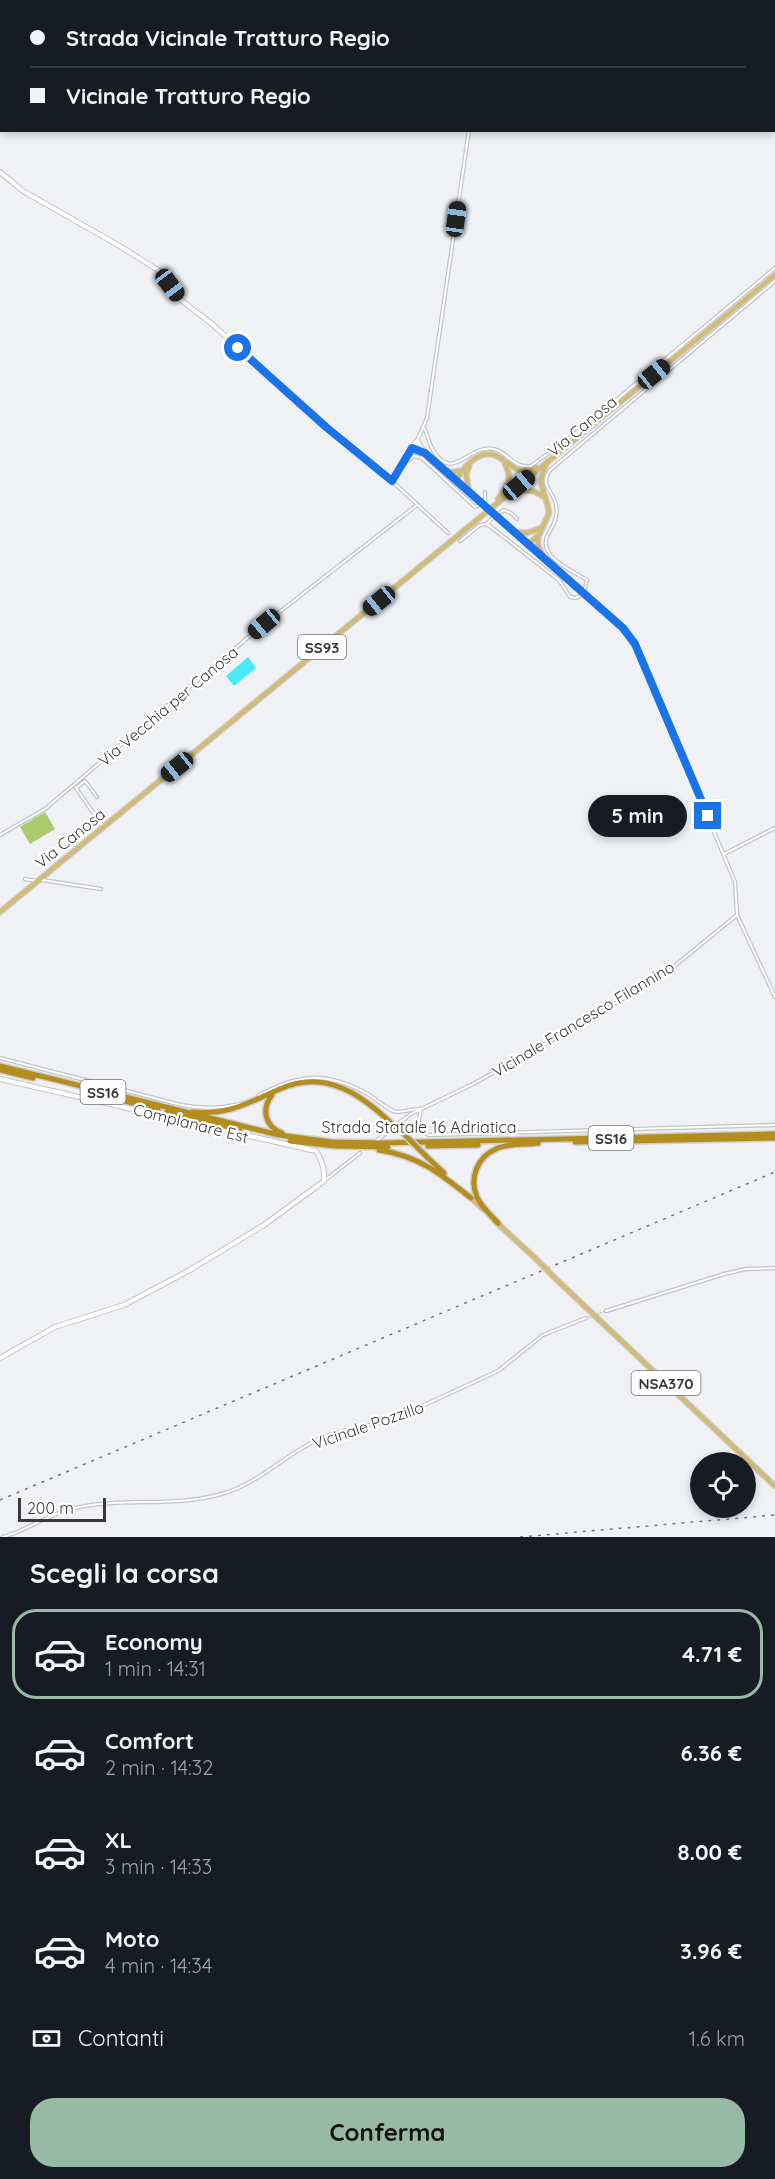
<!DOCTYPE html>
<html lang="it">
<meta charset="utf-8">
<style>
:root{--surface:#171b24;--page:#20242c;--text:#f1f3f6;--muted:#9ea1a6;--line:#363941;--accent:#98b9a3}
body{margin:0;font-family:Quicksand,sans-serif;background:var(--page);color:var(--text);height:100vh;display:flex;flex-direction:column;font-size:22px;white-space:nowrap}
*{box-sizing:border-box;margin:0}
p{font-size:20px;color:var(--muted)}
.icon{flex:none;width:33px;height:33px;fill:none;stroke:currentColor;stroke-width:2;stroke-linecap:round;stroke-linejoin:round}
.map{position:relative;height:1537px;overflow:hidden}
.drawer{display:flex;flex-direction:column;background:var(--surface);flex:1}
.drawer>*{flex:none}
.banner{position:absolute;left:0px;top:0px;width:776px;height:132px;box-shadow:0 3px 9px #0003;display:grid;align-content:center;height:132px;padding:0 30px;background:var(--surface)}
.buttons{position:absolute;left:690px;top:1452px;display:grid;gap:12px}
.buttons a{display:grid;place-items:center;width:66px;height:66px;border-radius:50%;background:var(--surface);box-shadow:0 3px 9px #0003;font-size:30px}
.scale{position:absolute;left:18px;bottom:15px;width:88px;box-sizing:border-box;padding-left:6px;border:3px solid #39393b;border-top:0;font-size:16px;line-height:21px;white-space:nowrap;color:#39393b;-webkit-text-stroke:4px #fff;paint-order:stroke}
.end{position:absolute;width:27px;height:27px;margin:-14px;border:8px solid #1a73e8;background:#fff;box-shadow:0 0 0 3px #fff}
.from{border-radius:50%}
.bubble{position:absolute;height:42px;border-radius:21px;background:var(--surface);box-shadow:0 3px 9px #0003;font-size:20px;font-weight:700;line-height:42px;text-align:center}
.car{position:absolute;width:18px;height:36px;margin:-18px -9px;border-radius:8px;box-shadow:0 0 4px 2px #0007;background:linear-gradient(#222 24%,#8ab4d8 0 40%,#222 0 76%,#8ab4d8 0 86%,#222 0)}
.banner b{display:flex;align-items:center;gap:21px;height:57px;font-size:22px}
.banner b+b{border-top:2px solid var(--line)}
.banner i{width:15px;height:15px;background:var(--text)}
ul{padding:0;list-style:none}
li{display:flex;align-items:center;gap:18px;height:90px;margin:0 12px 9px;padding:0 18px;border:3px solid transparent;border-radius:24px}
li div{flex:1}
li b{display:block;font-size:22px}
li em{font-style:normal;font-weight:700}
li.current{border-color:var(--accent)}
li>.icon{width:54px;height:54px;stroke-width:1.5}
h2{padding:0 30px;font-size:27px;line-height:72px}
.pay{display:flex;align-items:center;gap:15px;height:66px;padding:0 30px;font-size:22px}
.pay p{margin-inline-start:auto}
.cta{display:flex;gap:12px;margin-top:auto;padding:12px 30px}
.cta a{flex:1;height:69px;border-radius:24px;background:var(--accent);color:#111;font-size:24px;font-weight:700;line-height:69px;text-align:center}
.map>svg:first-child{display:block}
.green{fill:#accc6b}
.water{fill:#4ae9fa}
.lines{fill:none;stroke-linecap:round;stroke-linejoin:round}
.street-tunnel{stroke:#cbccd0;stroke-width:2;stroke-dasharray:2 1;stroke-linecap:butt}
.street-casing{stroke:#c2c4c7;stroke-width:4.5}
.secondary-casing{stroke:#c2c4c7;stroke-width:6}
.primary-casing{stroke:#cfcfd0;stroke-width:7}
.highway-casing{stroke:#cfcfd0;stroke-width:8}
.street{stroke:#fff;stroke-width:2}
.secondary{stroke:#fff;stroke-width:4}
.primary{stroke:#d2bb79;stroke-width:4.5}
.highway{stroke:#b48d1f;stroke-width:5}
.rail{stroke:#757679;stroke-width:1.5;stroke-dasharray:3 6;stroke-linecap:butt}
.secondary-bridge-casing{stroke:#c2c4c7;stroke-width:6;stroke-linecap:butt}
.primary-bridge-casing{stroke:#cfcfd0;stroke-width:7;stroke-linecap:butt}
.highway-bridge-casing{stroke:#cfcfd0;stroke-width:8;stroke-linecap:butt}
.secondary-bridge{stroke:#fff;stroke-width:4}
.primary-bridge{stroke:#d2bb79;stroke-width:4.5}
.highway-bridge{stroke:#b48d1f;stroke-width:5}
.route{stroke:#1a73e8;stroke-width:8}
.labels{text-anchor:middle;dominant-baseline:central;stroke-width:4.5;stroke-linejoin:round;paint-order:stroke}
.shield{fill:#fff;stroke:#747476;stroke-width:1.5}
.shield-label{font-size:15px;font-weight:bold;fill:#39393b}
.street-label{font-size:16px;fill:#39393b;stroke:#fff}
</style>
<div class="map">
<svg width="775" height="1537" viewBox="0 0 775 1537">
<rect width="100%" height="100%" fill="#eff1f5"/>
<path class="green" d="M45,812L55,829L30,844L20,827Z"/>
<path class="water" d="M248,657L256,668L234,686L226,676Z"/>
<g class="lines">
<path class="street-tunnel" d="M586,1318L606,1311"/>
<defs>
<path id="street" d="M451,0V2
M479,0L480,2
M495,2V0
M424,428C428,435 429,444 433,450C453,484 469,443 494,449C509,453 514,469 531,466L585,426L775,268
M417,441L427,418L469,130
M406,462L414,456L422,458L475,507L485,502V492
M393,482L448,533
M487,524L493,517L504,510L511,513L517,519
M460,541L480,525L487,524L559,580L570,597L576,598L583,594
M584,593L587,580C572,570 533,556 550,531C555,523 558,513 556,504C552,490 540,485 550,470L775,281
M584,594L623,628L635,644L735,882L737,915L775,997
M97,797L85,781L76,788L103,827
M0,835L45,809L264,624L417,505
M724,854L775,828
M25,879L37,881
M42,880L101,889
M0,1058L181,1105C202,1109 219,1109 240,1104
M259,1095C298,1074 325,1071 366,1093C375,1098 383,1106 393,1111C402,1114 412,1108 421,1109
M421,1109L417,1129L429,1135L775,1125
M399,1123L411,1114L473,1084L579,1025L666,973L737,915
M376,1141L390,1130
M324,1181L360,1153
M606,1311L724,1274L746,1269L775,1268
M3,1537C28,1530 50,1513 75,1508C125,1497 176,1508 225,1493C260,1482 285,1455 317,1440C342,1428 370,1427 396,1418L498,1371L543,1335L586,1318"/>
<path id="secondary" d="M0,172L23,191L118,245L158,270L181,300L212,324L326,427L392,481L417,441L425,453L469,492
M514,532L584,593
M0,1079L316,1151C322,1160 325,1170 324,1181L264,1225L188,1271L124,1305L55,1327L0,1358"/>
<path id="primary" d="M469,466L466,474L469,492
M442,468L450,472L462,471
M456,481C463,467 480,448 497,456C511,463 519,478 536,467
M509,497C521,489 532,488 544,497
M498,499C508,487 513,479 505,464
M514,532L527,533L543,527
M538,537V545L543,557
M528,544L539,535L549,513C546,490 535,487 547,462
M0,912L775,275
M471,1198L483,1209
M495,1221L535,1258
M557,1280L775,1486"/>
<path id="highway" d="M0,1066L279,1135L332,1142L383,1143L775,1134
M0,1070L33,1078
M272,1095C261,1109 265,1127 282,1133
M118,1099L158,1110
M167,1112L240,1130
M192,1112C230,1115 247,1103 280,1089C325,1069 361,1094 392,1124
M290,1141L335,1146L388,1147
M575,1142L775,1138
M428,1146L478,1145
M379,1150C419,1156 441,1174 471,1198
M427,1157L444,1173
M498,1223C491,1215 481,1207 477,1197C469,1179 477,1157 496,1149C508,1143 525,1145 538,1143"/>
</defs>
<use href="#street" class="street-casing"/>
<use href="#secondary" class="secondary-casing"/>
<use href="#primary" class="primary-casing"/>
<use href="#highway" class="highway-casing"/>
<use href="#street" class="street"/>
<use href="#secondary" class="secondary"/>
<use href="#primary" class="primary"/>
<use href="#highway" class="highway"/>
<path class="rail" d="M0,1500L775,1172
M520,1537L775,1515"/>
<defs>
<path id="secondary-bridge" d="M469,492L514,532"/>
<path id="primary-bridge" d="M535,1258L557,1280"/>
<path id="highway-bridge" d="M392,1124L397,1128
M403,1133L427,1157"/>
</defs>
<use href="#secondary-bridge" class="secondary-bridge-casing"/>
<use href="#primary-bridge" class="primary-bridge-casing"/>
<use href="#highway-bridge" class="highway-bridge-casing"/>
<use href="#secondary-bridge" class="secondary-bridge"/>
<use href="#primary-bridge" class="primary-bridge"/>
<use href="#highway-bridge" class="highway-bridge"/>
</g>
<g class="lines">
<path class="route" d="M238,348L326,427L392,481L412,448L425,453L623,628L635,644L708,816"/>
</g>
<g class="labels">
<g class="shield">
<rect x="298" y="635" width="48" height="24" rx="4.5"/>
<rect x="80.5" y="1080" width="45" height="24" rx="4.5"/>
<rect x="588.5" y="1126" width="45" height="24" rx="4.5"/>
<rect x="631.5" y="1371" width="69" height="24" rx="4.5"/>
</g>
<g class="shield-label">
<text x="322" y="647">SS93</text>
<text x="103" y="1092">SS16</text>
<text x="611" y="1138">SS16</text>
<text x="666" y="1383">NSA370</text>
</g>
<g class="street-label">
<text transform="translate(582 426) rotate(-40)">Via Canosa</text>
<text transform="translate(168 706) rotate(-40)">Via Vecchia per Canosa</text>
<text transform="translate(70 838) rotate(-39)">Via Canosa</text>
<text transform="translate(583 1019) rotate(-31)">Vicinale Francesco Filannino</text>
<text transform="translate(191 1123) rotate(14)">Complanare Est</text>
<text x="419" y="1127">Strada Statale 16 Adriatica</text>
<text transform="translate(368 1425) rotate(-19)">Vicinale Pozzillo</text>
</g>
</g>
</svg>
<div class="buttons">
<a><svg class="icon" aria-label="locate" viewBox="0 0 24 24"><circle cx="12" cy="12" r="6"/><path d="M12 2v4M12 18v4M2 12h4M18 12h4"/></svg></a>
</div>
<div class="scale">200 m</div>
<i class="end from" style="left:238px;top:348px"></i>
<i class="end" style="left:708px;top:816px"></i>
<div class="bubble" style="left:588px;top:795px;width:99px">5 min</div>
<i class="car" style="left:456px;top:219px;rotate:8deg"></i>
<i class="car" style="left:170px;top:285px;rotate:143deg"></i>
<i class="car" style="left:654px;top:374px;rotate:51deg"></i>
<i class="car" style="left:519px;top:485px;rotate:50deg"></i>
<i class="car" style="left:379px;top:601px;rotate:231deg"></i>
<i class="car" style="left:264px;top:624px;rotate:230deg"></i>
<i class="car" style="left:177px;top:767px;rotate:231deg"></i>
<div class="banner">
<b><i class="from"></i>Strada Vicinale Tratturo Regio</b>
<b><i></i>Vicinale Tratturo Regio</b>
</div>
</div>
<section class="drawer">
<h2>Scegli la corsa</h2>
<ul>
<li class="current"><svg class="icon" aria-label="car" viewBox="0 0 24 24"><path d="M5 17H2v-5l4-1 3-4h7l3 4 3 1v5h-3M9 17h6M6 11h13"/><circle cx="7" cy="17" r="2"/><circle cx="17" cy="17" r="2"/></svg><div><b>Economy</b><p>1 min · 14:31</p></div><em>4.71 €</em></li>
<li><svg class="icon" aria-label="car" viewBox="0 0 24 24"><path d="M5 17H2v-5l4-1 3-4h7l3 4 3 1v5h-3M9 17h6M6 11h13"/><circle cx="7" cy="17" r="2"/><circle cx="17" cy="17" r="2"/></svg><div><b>Comfort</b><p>2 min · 14:32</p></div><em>6.36 €</em></li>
<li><svg class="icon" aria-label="car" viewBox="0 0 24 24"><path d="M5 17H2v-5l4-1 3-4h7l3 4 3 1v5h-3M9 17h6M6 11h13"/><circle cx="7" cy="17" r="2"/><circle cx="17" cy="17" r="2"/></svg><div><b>XL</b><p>3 min · 14:33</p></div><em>8.00 €</em></li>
<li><svg class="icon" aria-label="car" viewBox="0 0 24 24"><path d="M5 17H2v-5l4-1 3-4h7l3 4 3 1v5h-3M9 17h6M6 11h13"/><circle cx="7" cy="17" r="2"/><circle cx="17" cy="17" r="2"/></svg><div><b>Moto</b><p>4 min · 14:34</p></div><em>3.96 €</em></li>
</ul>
<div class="pay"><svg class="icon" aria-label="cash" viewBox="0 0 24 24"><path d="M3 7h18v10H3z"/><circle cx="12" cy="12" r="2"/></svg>Contanti<p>1.6 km</p></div>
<div class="cta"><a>Conferma</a></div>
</section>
